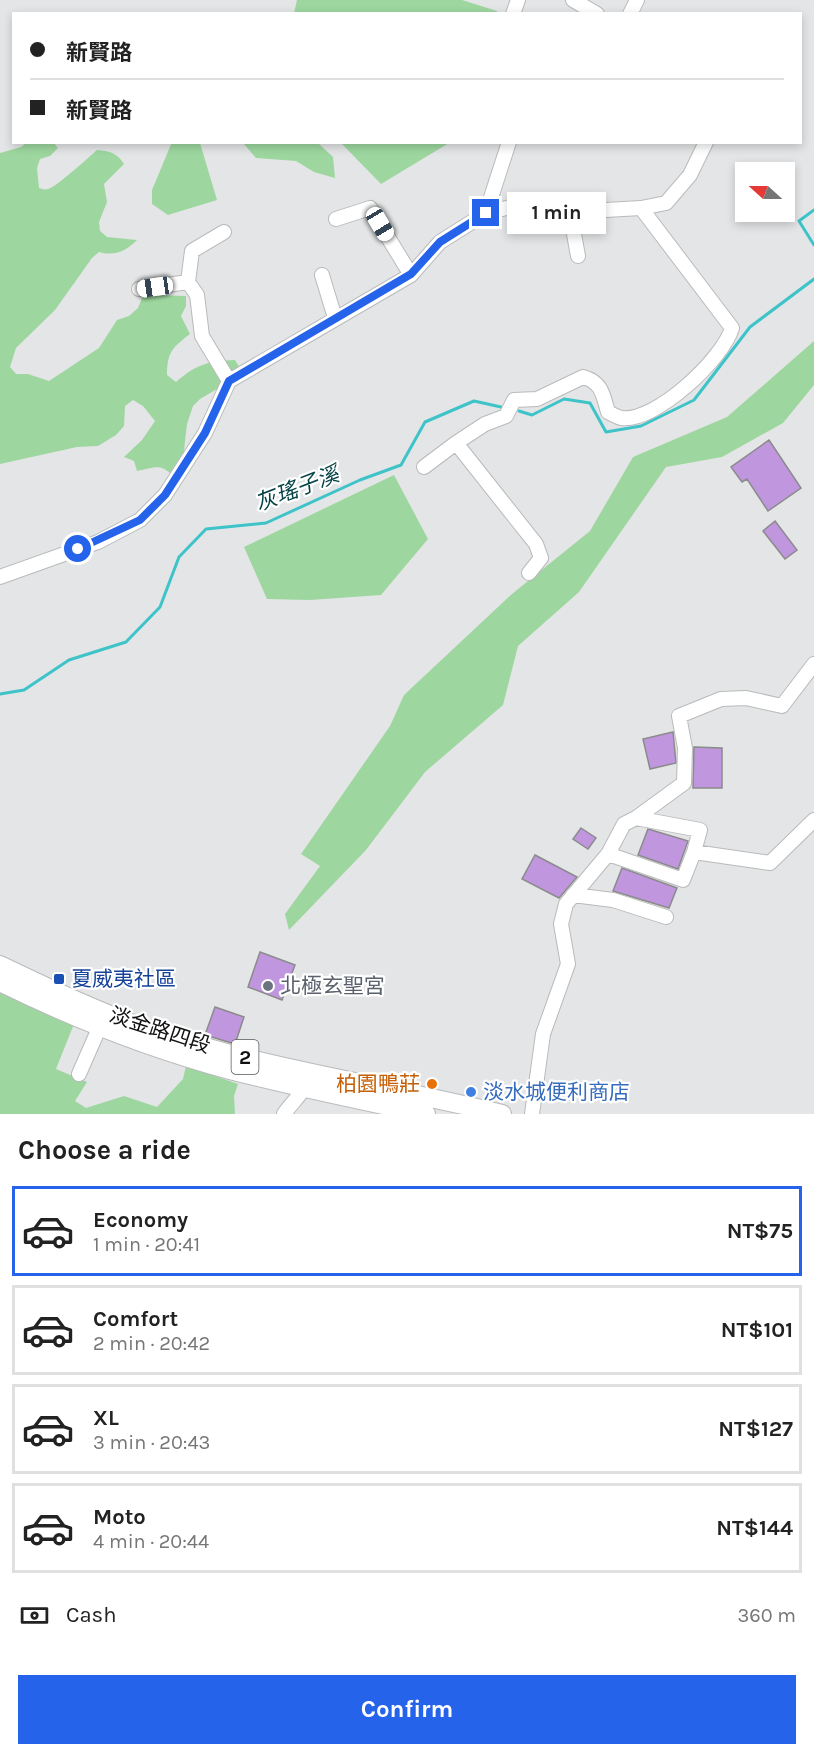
<!DOCTYPE html>
<meta charset="utf-8">
<style>
:root{--surface:#fff;--page:#f2f2f2;--text:#222;--muted:#767676;--line:#e0e0e0;--accent:#2563eb}
body{margin:0;font-family:Karla,"Noto Sans TC",sans-serif;background:var(--page);color:var(--text);height:100vh;display:flex;flex-direction:column;font-size:22px;white-space:nowrap}
*{box-sizing:border-box;margin:0}
p{font-size:20px;color:var(--muted)}
.icon{flex:none;width:33px;height:33px;fill:none;stroke:currentColor;stroke-width:2;stroke-linecap:round;stroke-linejoin:round}
.map{position:relative;height:1114px;overflow:hidden}
.details{display:flex;flex-direction:column;background:var(--surface);flex:1}
.details>*{flex:none}
.banner{position:absolute;left:12px;top:12px;width:790px;height:132px;border-radius:0px;box-shadow:0 3px 9px #0003;display:grid;align-content:center;height:132px;padding:0 18px;background:var(--surface)}
.needle{width:39px;rotate:291deg}
.controls{position:absolute;left:735px;top:162px;display:grid;gap:12px}
.controls a{display:grid;place-items:center;width:60px;height:60px;border-radius:0px;background:var(--surface);box-shadow:0 3px 9px #0003;font-size:30px}
.end{position:absolute;width:27px;height:27px;margin:-14px;border:8px solid #2563eb;background:#fff;box-shadow:0 0 0 3px #fff}
.from{border-radius:50%}
.bubble{position:absolute;height:42px;border-radius:0px;background:var(--surface);box-shadow:0 3px 9px #0003;font-size:20px;font-weight:700;line-height:42px;text-align:center}
.car{position:absolute;width:18px;height:36px;margin:-18px -9px;border-radius:8px;box-shadow:0 0 4px 2px #0007;background:linear-gradient(#fff 24%,#345 0 40%,#fff 0 76%,#345 0 86%,#fff 0)}
.banner b{display:flex;align-items:center;gap:21px;height:57px;font-size:22px}
.banner b+b{border-top:2px solid var(--line)}
.banner i{width:15px;height:15px;background:var(--text)}
ul{padding:0;list-style:none}
li{display:flex;align-items:center;gap:18px;height:90px;margin:0 12px 9px;padding:0 6px;border:3px solid var(--line);border-radius:0px}
li div{flex:1}
li b{display:block;font-size:22px}
li em{font-style:normal;font-weight:700}
li.active{border-color:var(--accent)}
li>.icon{width:54px;height:54px;stroke-width:1.5}
h2{padding:0 18px;font-size:27px;line-height:72px}
.pay{display:flex;align-items:center;gap:15px;height:66px;padding:0 18px;font-size:22px}
.pay p{margin-inline-start:auto}
.primary-button{display:flex;gap:12px;margin-top:auto;padding:12px 18px}
.primary-button a{flex:1;height:69px;border-radius:0px;background:var(--accent);color:#fff;font-size:24px;font-weight:700;line-height:69px;text-align:center}
.map>svg:first-child{display:block}
.green{fill:#9dd79f}
.lines{fill:none;stroke-linecap:round;stroke-linejoin:round}
.stream{stroke:#3ec3c9;stroke-width:3}
.building{fill:#c096df;stroke:#8b8b8c;stroke-width:1.5}
.minor-casing{stroke:#b9babb;stroke-width:16}
.major-casing{stroke:#b9babb;stroke-width:20}
.minor{stroke:#fff;stroke-width:14}
.major{stroke:#fff;stroke-width:18}
.route{stroke:#2563eb;stroke-width:8}
.transit-dot{fill:#1a4fb4;stroke:#fff;stroke-width:2}
.worship-dot{fill:#6b7280;stroke:#fff;stroke-width:2}
.food-dot{fill:#e8710a;stroke:#fff;stroke-width:2}
.shop-dot{fill:#3f7fe0;stroke:#fff;stroke-width:2}
.labels{text-anchor:middle;dominant-baseline:central;stroke-width:4.5;stroke-linejoin:round;paint-order:stroke}
.shield{fill:#fff;stroke:#585858;stroke-width:1.5}
.shield-label{font-size:20px;font-weight:bold;fill:#101111}
.transit-label{font-size:21px;fill:#164399;stroke:#fff;text-anchor:start}
.worship-label{font-size:21px;fill:#5b616d;stroke:#fff;text-anchor:start}
.street-label{font-size:21px;fill:#101111;stroke:#fff}
.food-label{font-size:21px;fill:#c56008;stroke:#fff;text-anchor:end}
.shop-label{font-size:21px;fill:#366cbe;stroke:#fff;text-anchor:start}
.water-label{font-size:22px;font-style:italic;fill:#094548;stroke:#fff}
</style>
<div class="map">
<svg width="814" height="1114" viewBox="0 0 814 1114">
<rect width="100%" height="100%" fill="#e4e5e6"/>
<path class="green" d="M297,0H462L497,11V14L294,13Z
M172,142L200,143L217,200L168,215L152,204V190Z
M26,143H54L58,148L50,156L40,159L37,168L39,188C42,189 45,190 48,189C55,188 89,157 97,150C110,151 117,153 124,164L104,184L107,202L99,222L100,231L107,237L137,240C125,252 114,256 99,252L92,258L55,310L16,348L10,367L16,374H28L49,381L99,348L117,320L129,316L138,308L142,298L152,295L186,296V306L181,316L190,334C173,347 167,352 167,375L176,382C197,364 208,361 235,360L241,370L217,389L200,399L193,406L187,424L183,459L175,478C160,462 156,468 137,471L134,461L124,457L142,440L155,421L143,406L133,400L125,406L124,426L116,435L98,446L77,447L0,464V153L21,147Z
M243,143H318L333,157L335,178L314,172L296,161L256,158Z
M341,143H449L381,184Z
M814,341V385L783,423L722,457L666,467L579,592L518,646L503,705L425,772L366,850L289,930L285,914L320,866L301,854L390,726L404,695L512,594L590,531L633,457L727,417Z
M394,475L428,539L381,595L310,600L267,599L244,547Z
M0,993L74,1024L56,1069L87,1082L75,1101L86,1108L124,1096L157,1107L183,1079L186,1066L238,1084L234,1096L235,1114H0Z"/>
<g class="lines">
<path class="stream" d="M814,210L799,221L814,245
M519,411L532,415L564,399L590,403L606,432L641,426L694,400L750,327L814,279
M0,694L24,690L69,660L126,642L160,607L179,557L206,529L266,523L360,480L401,465L425,422L474,401L501,407"/>
</g>
<path class="building" d="M769,440L801,488L768,511L747,479L742,482L731,467Z
M775,521L797,550L785,559L763,531Z
M673,732L676,763L650,769L643,739Z
M694,747L722,748V788H693Z
M581,828L596,838L588,849L573,839Z
M648,829L688,841L678,869L638,855Z
M535,855L577,877L559,898L522,879Z
M622,868L677,888L669,908L613,891Z
M260,952L295,965L282,1000L248,987Z
M215,1007L244,1017L235,1044L205,1035Z"/>
<g class="lines">
<defs>
<path id="minor" d="M573,0L597,14
M513,14L518,0
M630,14L637,0
M641,208L666,203L690,175L706,142
M570,212L578,256
M486,213L535,201L570,212L641,208L732,328C723,359 655,423 621,418C617,417 612,414 608,412C603,395 602,382 583,377L537,399L514,400L506,416L485,424L456,443L536,544L541,558L529,573
M336,219L370,208L411,275
M224,232L192,251L188,282L197,295L202,336L229,381
M322,275L335,318
M139,289L188,282
M424,467L456,443
M0,577L98,542L140,520L165,495L205,433L229,381L411,275L440,242L486,213L509,142
M636,818L700,830L694,852
M608,854L683,880L694,852L770,863L814,820
M573,895L613,900L666,917
M79,1074L100,1026
M284,1114C291,1103 304,1093 307,1081
M532,1114L543,1034L568,964L561,924L566,904L608,854L624,824L636,818L684,783L685,748L679,716L721,699L746,698L782,706L814,664"/>
<path id="major" d="M0,965C48,988 96,1011 147,1029C262,1069 384,1085 502,1114
M0,982C73,1018 151,1049 230,1070C295,1087 360,1100 426,1114"/>
</defs>
<use href="#minor" class="minor-casing"/>
<use href="#major" class="major-casing"/>
<use href="#minor" class="minor"/>
<use href="#major" class="major"/>
</g>
<g class="lines">
<path class="route" d="M78,549L140,520L165,495L205,433L229,381L411,274L440,242L486,213"/>
</g>
<rect class="transit-dot" x="53" y="973" width="12" height="12" rx="3"/>
<circle class="worship-dot" cx="268" cy="986" r="6"/>
<circle class="food-dot" cx="432" cy="1084" r="6"/>
<circle class="shop-dot" cx="471" cy="1092" r="6"/>
<g class="labels">
<rect class="shield" x="231.5" y="1040" width="27" height="34" rx="4.5"/>
<g class="shield-label">
<text x="245" y="1057">2</text>
</g>
<g class="transit-label">
<text x="71" y="979">夏威夷社區</text>
</g>
<g class="worship-label">
<text x="280" y="986">北極玄聖宮</text>
</g>
<g class="street-label">
<text transform="translate(160 1030) rotate(18)">淡金路四段</text>
</g>
<g class="food-label">
<text x="420" y="1084">柏園鴨莊</text>
</g>
<g class="shop-label">
<text x="483" y="1092">淡水城便利商店</text>
</g>
<g class="water-label">
<text transform="translate(297 489) rotate(-21)">灰瑤子溪</text>
</g>
</g>
</svg>
<div class="controls">
<a><svg class="needle" viewBox="-14 -14 28 28"><path d="M0-13l5 13h-10z" fill="#e53935"/><path d="M0 13l5-13h-10z" fill="#767676"/></svg></a>
</div>
<i class="end from" style="left:78px;top:549px"></i>
<i class="end" style="left:486px;top:213px"></i>
<div class="bubble" style="left:507px;top:192px;width:99px">1 min</div>
<i class="car" style="left:380px;top:224px;rotate:149deg"></i>
<i class="car" style="left:155px;top:287px;rotate:262deg"></i>
<div class="banner">
<b><i class="from"></i>新賢路</b>
<b><i></i>新賢路</b>
</div>
</div>
<section class="details">
<h2>Choose a ride</h2>
<ul>
<li class="active"><svg class="icon" aria-label="car" viewBox="0 0 24 24"><path d="M5 17H2v-5l4-1 3-4h7l3 4 3 1v5h-3M9 17h6M6 11h13"/><circle cx="7" cy="17" r="2"/><circle cx="17" cy="17" r="2"/></svg><div><b>Economy</b><p>1 min · 20:41</p></div><em>NT$75</em></li>
<li><svg class="icon" aria-label="car" viewBox="0 0 24 24"><path d="M5 17H2v-5l4-1 3-4h7l3 4 3 1v5h-3M9 17h6M6 11h13"/><circle cx="7" cy="17" r="2"/><circle cx="17" cy="17" r="2"/></svg><div><b>Comfort</b><p>2 min · 20:42</p></div><em>NT$101</em></li>
<li><svg class="icon" aria-label="car" viewBox="0 0 24 24"><path d="M5 17H2v-5l4-1 3-4h7l3 4 3 1v5h-3M9 17h6M6 11h13"/><circle cx="7" cy="17" r="2"/><circle cx="17" cy="17" r="2"/></svg><div><b>XL</b><p>3 min · 20:43</p></div><em>NT$127</em></li>
<li><svg class="icon" aria-label="car" viewBox="0 0 24 24"><path d="M5 17H2v-5l4-1 3-4h7l3 4 3 1v5h-3M9 17h6M6 11h13"/><circle cx="7" cy="17" r="2"/><circle cx="17" cy="17" r="2"/></svg><div><b>Moto</b><p>4 min · 20:44</p></div><em>NT$144</em></li>
</ul>
<div class="pay"><svg class="icon" aria-label="cash" viewBox="0 0 24 24"><path d="M3 7h18v10H3z"/><circle cx="12" cy="12" r="2"/></svg>Cash<p>360 m</p></div>
<div class="primary-button"><a>Confirm</a></div>
</section>
